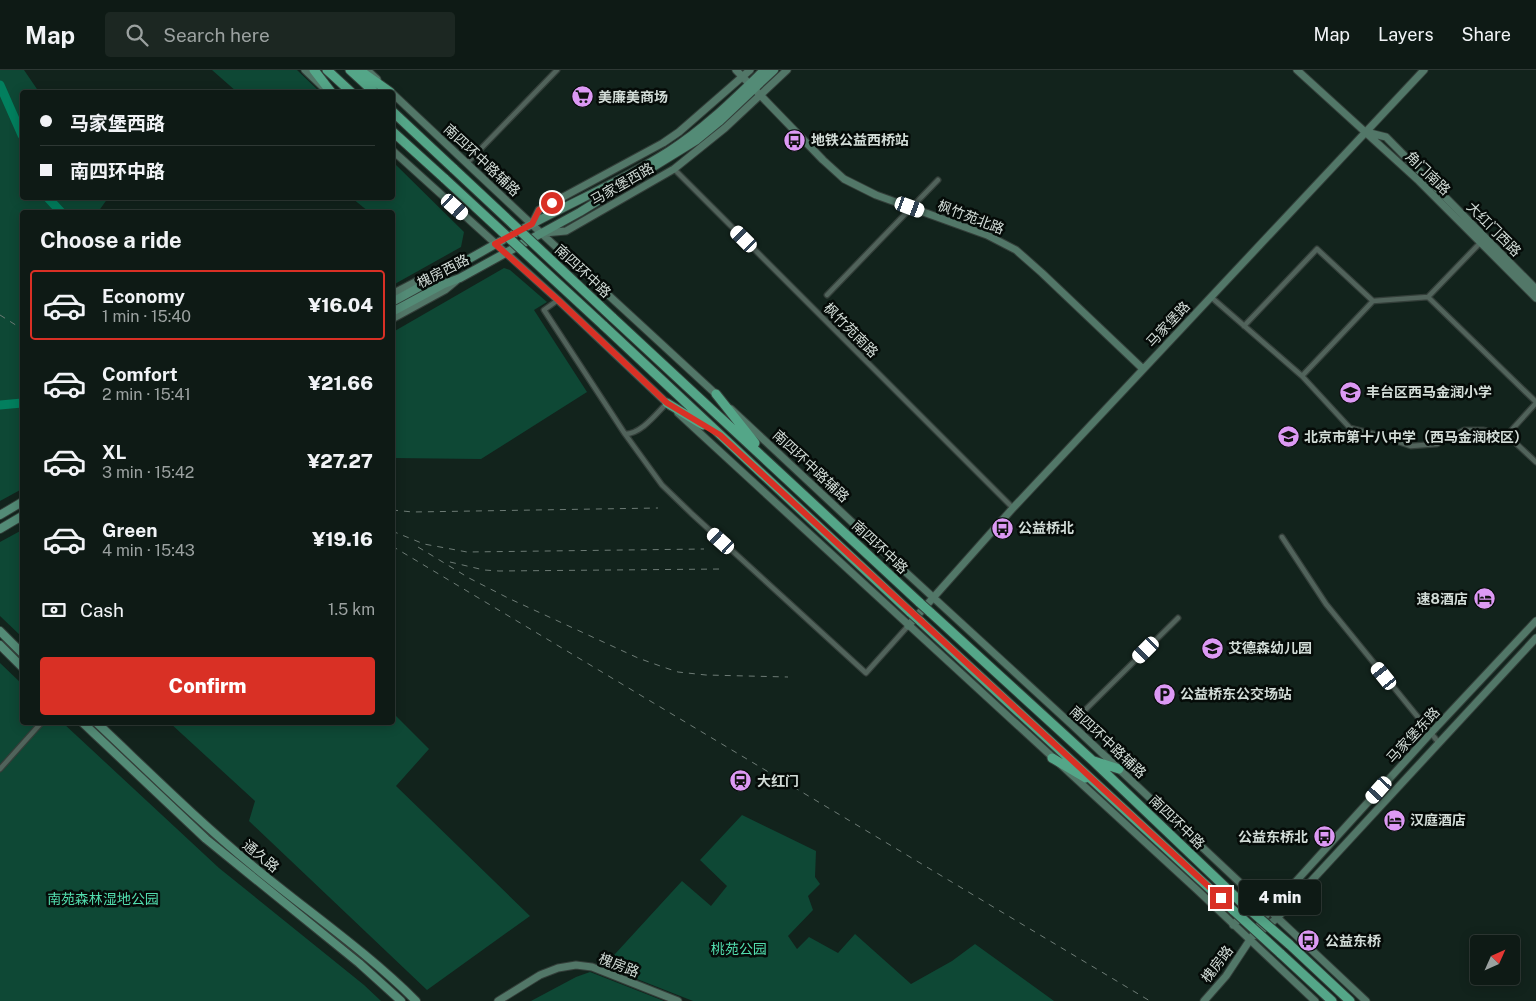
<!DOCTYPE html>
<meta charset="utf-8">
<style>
:root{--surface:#0e1a15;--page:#1c2722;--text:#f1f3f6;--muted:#9ba1a0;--line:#2e3834;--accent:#d93025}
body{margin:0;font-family:"Public Sans","Noto Sans SC",sans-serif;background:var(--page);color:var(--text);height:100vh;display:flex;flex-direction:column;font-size:19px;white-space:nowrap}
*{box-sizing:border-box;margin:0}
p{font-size:16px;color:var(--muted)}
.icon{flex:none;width:28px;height:28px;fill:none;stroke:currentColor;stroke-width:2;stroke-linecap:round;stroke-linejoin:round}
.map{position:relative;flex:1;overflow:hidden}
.drawer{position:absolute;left:20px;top:140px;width:375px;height:515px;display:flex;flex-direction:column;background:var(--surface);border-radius:5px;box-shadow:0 2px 12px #0003,0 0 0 1px var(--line)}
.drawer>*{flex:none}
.hud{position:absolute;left:20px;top:20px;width:375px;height:110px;border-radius:5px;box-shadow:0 2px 12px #0003,0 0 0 1px var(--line);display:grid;align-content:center;height:110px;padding:0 20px;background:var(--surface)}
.needle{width:32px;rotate:45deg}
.buttons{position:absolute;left:1470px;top:865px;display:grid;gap:10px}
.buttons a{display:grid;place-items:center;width:50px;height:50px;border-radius:5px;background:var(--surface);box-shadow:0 2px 12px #0003,0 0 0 1px var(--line);font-size:25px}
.end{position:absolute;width:22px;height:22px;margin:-11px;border:6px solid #d93025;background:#fff;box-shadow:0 0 0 2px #fff}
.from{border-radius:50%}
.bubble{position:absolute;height:35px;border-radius:5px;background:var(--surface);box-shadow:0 2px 12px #0003,0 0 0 1px var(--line);font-size:16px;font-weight:800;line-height:35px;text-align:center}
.car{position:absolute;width:15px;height:30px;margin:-15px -8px;border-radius:6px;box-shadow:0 0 4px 1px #0007;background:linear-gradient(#fff 24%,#345 0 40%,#fff 0 76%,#345 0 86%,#fff 0)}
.hud b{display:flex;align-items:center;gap:18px;height:48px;font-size:19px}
.hud b+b{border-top:1px solid var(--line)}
.hud i{width:12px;height:12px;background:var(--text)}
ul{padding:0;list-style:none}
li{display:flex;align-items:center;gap:15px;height:70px;margin:0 10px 8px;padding:0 10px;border:2px solid transparent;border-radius:5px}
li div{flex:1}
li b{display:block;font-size:19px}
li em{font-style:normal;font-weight:800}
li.selected{border-color:var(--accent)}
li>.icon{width:45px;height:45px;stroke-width:1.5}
h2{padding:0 20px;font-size:22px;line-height:60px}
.pay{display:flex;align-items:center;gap:12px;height:55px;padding:0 20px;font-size:19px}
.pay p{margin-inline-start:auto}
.action{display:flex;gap:10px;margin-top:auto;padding:10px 20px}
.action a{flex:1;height:58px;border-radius:5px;background:var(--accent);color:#fff;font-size:20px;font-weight:800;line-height:58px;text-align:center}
header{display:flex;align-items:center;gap:30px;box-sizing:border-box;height:70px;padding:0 25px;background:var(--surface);border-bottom:1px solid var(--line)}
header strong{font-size:24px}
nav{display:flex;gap:28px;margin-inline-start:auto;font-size:18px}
.search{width:350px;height:45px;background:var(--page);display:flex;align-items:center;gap:12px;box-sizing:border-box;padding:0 18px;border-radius:5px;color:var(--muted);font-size:19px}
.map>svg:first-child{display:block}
.green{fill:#0e4835}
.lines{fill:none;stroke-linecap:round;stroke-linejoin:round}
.river{stroke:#027f5e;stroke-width:9}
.street-casing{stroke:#333e39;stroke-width:7}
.secondary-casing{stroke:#333e39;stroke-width:9}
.primary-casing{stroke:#333e39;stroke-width:10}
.highway-casing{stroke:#333e39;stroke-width:11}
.street{stroke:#51635b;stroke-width:4.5}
.secondary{stroke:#527768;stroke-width:7}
.primary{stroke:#538b76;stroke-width:8}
.highway{stroke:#54a688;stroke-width:9}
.rail{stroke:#6d7b75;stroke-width:1;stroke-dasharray:6 6;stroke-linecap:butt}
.highway-bridge-casing{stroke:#333e39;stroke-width:11;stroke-linecap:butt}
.highway-bridge{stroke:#54a688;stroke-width:9}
.route{stroke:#d93025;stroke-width:6}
.labels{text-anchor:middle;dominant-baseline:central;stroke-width:5;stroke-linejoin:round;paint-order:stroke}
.poi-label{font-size:14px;font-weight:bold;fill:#d2dcd7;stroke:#050b08;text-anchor:start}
.street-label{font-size:14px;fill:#d2dcd7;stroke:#050b08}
.park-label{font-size:14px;fill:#52ddae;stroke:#050b08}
</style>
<header>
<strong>Map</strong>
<div class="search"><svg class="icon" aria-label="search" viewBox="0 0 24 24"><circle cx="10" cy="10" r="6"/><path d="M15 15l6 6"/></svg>Search here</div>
<nav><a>Map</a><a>Layers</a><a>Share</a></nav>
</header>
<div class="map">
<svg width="1536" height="931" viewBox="0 0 1536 931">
<rect width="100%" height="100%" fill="#12231c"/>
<path class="green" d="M0,0H24L39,22H22V128H108L98,142H22V419L0,431Z
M212,0H297L320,22H237Z
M393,92L464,162L461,177L393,215L392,142H369L352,128H392Z
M504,198L510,200L547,232L534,240L587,322L481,389L393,388V262Z
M22,460V567L0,546V472Z
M0,593L22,614V652L63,653L219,798L364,915L381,931H0Z
M393,643L429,679L396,716L530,846L427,920L249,751L255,731L170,653L392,652Z
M742,745L816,781L815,807L820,814L808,826L813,840L788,866L797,879L809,867L838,883L855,864L911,914L952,891L975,874L1054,931H693L604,896L682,811L711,836L727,816L700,790Z
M590,902L664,931H531L576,907Z"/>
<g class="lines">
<path class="river" d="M0,15L22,65
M48,128L61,142
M0,335L22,333"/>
<defs>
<path id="street" d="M467,93L557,0
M674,99L1013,438
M827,225L938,110
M1211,227L1302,306L1350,358L1378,365L1411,376L1437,374L1464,360H1483L1507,365L1536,392
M1428,227L1536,332
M558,230L544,240L625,364C641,364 656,344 667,333
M1244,256L1317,179L1373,231L1428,227L1480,173
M1302,306L1373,231
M625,364L662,415L692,444L866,603L908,556
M1507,365L1536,333
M1282,467L1326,534L1439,673
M1071,654L1178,548
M0,699L42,652"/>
<path id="secondary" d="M305,0L326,20
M367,0L377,9
M736,0L823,90L844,109L876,125L987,165L1016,180L1042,203L1143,299
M1297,0L1419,111L1536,228
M392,23L541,163L718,326
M1366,62L1386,67L1536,219
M392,80L558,230L670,336
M532,154L539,140L663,73L679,62L750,0
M544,163L566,161L674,99L725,58L787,0
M392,224L442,198L453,197
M392,249L445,220L456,211
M731,339L899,496L1071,654L1366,931
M678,343L1195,818L1315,931
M908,556L1013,438L1424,0
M1233,855L1257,830
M1256,865L1277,848L1536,568
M498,931L540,905L558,898L576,895L592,897L678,931
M1204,931L1226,906L1269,841L1430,664L1536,551"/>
<path id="primary" d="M392,232C439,207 485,179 532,154C577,130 625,109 669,81C704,59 734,29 764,0
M392,242L444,214L460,208L580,142L697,70L719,52L774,0
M0,445L22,432
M0,459L22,446
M0,561L22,583
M0,575L22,597
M82,652L206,769L359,893L401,931
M96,652C148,701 198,751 253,796C307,841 366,881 416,931"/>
<path id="highway" d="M314,0L331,22
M327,0L351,22
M350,0L374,22
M359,0L390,22
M392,41L454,99
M392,61L445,109
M612,247L920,533
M603,255L911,543
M716,324L755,373
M667,333L703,355
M930,542L1092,690L1242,833
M920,551L1234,841
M1052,688L1086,708
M1094,691L1119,699
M1289,874L1350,931
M1280,883L1332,931"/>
</defs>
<use href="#street" class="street-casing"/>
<use href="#secondary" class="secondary-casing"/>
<use href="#primary" class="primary-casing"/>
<use href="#highway" class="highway-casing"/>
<use href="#street" class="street"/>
<use href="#secondary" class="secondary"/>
<use href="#primary" class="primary"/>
<use href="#highway" class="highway"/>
<path class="rail" d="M0,245L22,259
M392,440L413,442L658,438
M392,461L424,474L467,482L704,479
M392,476L1150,931
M418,477L469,508L508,528L638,588L663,597L678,602L706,605L788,607
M450,492L484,500L499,501L723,499"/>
<defs>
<path id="highway-bridge" d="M454,99L612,247
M445,109L603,255
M920,533L930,542
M911,543L920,551
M1242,833L1289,874
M1234,841L1280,883"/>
</defs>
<use href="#highway-bridge" class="highway-bridge-casing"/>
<use href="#highway-bridge" class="highway-bridge"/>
</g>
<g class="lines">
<path class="route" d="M552,133L539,140L532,154L495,174L558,230L667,333L720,365L1221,828"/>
</g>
<defs>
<symbol id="supermarket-disc" viewBox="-11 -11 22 22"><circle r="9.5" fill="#dc99f4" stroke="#050b08"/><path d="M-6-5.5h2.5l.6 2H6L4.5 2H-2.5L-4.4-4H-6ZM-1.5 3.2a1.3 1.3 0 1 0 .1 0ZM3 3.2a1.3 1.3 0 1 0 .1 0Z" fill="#111"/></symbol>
<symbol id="bus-disc" viewBox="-11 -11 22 22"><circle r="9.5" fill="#dc99f4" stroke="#050b08"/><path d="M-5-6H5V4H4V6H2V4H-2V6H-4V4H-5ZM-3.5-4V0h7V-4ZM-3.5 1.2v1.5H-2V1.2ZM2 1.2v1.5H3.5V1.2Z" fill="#111"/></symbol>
<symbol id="school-disc" viewBox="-11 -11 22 22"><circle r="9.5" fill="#dc99f4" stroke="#050b08"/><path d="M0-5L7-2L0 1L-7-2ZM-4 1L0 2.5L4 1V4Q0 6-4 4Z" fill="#111"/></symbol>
<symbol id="hotel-disc" viewBox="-11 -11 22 22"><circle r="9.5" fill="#dc99f4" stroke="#050b08"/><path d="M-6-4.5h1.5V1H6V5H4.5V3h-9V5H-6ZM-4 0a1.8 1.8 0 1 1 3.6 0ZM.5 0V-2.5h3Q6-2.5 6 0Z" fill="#111"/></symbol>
<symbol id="parking-disc" viewBox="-11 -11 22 22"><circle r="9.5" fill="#dc99f4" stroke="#050b08"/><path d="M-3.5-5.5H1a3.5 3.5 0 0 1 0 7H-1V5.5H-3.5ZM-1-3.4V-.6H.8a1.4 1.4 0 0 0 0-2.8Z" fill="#111"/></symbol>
<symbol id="station-disc" viewBox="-11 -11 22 22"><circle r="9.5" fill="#dc99f4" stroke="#050b08"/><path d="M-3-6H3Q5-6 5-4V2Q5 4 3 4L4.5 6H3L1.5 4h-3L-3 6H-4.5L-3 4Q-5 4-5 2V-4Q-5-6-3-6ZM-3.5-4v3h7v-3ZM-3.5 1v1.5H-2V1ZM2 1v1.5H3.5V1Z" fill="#111"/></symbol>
</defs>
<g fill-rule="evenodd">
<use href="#supermarket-disc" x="570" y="14" width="25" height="25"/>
<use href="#bus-disc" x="782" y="58" width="25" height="25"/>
<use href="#school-disc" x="1338" y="310" width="25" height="25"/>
<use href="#school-disc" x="1276" y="354" width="25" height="25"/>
<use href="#bus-disc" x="990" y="446" width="25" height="25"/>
<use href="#hotel-disc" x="1472" y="516" width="25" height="25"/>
<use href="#school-disc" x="1200" y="566" width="25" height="25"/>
<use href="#parking-disc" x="1152" y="612" width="25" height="25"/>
<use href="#station-disc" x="728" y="698" width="25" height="25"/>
<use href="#hotel-disc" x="1382" y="738" width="25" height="25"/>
<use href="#bus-disc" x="1312" y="754" width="25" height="25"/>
<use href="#bus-disc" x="1296" y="858" width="25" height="25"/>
</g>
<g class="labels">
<g class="poi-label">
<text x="598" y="27">美廉美商场</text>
<text x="811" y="70">地铁公益西桥站</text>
<text x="1366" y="322">丰台区西马金润小学</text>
<text x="1304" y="367">北京市第十八中学（西马金润校区）</text>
<text x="1018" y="458">公益桥北</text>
<text x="1468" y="529" text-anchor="end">速8酒店</text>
<text x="1228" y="578">艾德森幼儿园</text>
<text x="1180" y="624">公益桥东公交场站</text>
<text x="757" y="711">大红门</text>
<text x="1410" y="750">汉庭酒店</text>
<text x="1308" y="767" text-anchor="end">公益东桥北</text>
<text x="1325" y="871">公益东桥</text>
</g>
<g class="street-label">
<text transform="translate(482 90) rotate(43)">南四环中路辅路</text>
<text transform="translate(1428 103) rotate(44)">角门南路</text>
<text transform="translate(622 114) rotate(-30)">马家堡西路</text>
<text transform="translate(971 147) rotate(21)">枫竹苑北路</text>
<text transform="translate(1494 159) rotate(45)">大红门西路</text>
<text transform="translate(443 201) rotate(-27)">槐房西路</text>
<text transform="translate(583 201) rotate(43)">南四环中路</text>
<text transform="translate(1168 254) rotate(-47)">马家堡路</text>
<text transform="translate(851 260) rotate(45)">枫竹苑南路</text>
<text transform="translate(811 396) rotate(43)">南四环中路辅路</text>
<text transform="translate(880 477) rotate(43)">南四环中路</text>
<text transform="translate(1413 665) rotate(-47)">马家堡东路</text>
<text transform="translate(1108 672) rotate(43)">南四环中路辅路</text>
<text transform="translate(1177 752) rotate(44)">南四环中路</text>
<text transform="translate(261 786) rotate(39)">通久路</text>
<text transform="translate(1217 894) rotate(-53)">槐房路</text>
<text transform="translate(619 895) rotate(21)">槐房路</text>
</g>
<g class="park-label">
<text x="103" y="829">南苑森林湿地公园</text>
<text x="739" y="879">桃苑公园</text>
</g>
</g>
</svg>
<div class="buttons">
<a><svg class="needle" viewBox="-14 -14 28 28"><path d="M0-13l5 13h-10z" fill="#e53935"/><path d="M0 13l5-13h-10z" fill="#9ba1a0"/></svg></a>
</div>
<i class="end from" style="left:552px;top:133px"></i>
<i class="end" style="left:1221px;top:828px"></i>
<div class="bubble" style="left:1239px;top:810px;width:82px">4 min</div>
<i class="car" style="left:455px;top:137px;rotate:132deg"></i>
<i class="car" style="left:910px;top:137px;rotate:110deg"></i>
<i class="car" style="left:744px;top:169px;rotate:315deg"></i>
<i class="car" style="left:721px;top:471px;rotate:312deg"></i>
<i class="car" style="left:1146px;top:580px;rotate:225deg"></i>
<i class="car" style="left:1384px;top:606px;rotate:321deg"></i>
<i class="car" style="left:1379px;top:720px;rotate:222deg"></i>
<div class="hud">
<b><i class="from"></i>马家堡西路</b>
<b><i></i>南四环中路</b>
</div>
<section class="drawer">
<h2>Choose a ride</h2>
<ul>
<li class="selected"><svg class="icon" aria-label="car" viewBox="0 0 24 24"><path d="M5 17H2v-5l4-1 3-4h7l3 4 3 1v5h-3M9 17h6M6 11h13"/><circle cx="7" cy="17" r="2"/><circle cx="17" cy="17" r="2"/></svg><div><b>Economy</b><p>1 min · 15:40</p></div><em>¥16.04</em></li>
<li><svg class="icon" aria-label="car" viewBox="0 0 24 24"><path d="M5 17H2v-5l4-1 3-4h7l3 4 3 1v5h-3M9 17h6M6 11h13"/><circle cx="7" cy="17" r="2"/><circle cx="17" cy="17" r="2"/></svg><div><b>Comfort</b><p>2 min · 15:41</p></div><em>¥21.66</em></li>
<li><svg class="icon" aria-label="car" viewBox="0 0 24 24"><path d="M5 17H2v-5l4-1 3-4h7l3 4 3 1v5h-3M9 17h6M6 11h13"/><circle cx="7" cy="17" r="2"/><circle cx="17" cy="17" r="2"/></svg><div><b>XL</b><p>3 min · 15:42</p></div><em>¥27.27</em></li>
<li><svg class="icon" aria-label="car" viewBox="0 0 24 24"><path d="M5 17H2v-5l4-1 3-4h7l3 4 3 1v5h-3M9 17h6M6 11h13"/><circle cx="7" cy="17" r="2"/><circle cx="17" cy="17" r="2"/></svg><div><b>Green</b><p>4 min · 15:43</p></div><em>¥19.16</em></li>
</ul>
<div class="pay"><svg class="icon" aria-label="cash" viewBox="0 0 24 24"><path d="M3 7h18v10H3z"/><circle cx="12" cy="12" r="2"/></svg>Cash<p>1.5 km</p></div>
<div class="action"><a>Confirm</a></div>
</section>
</div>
